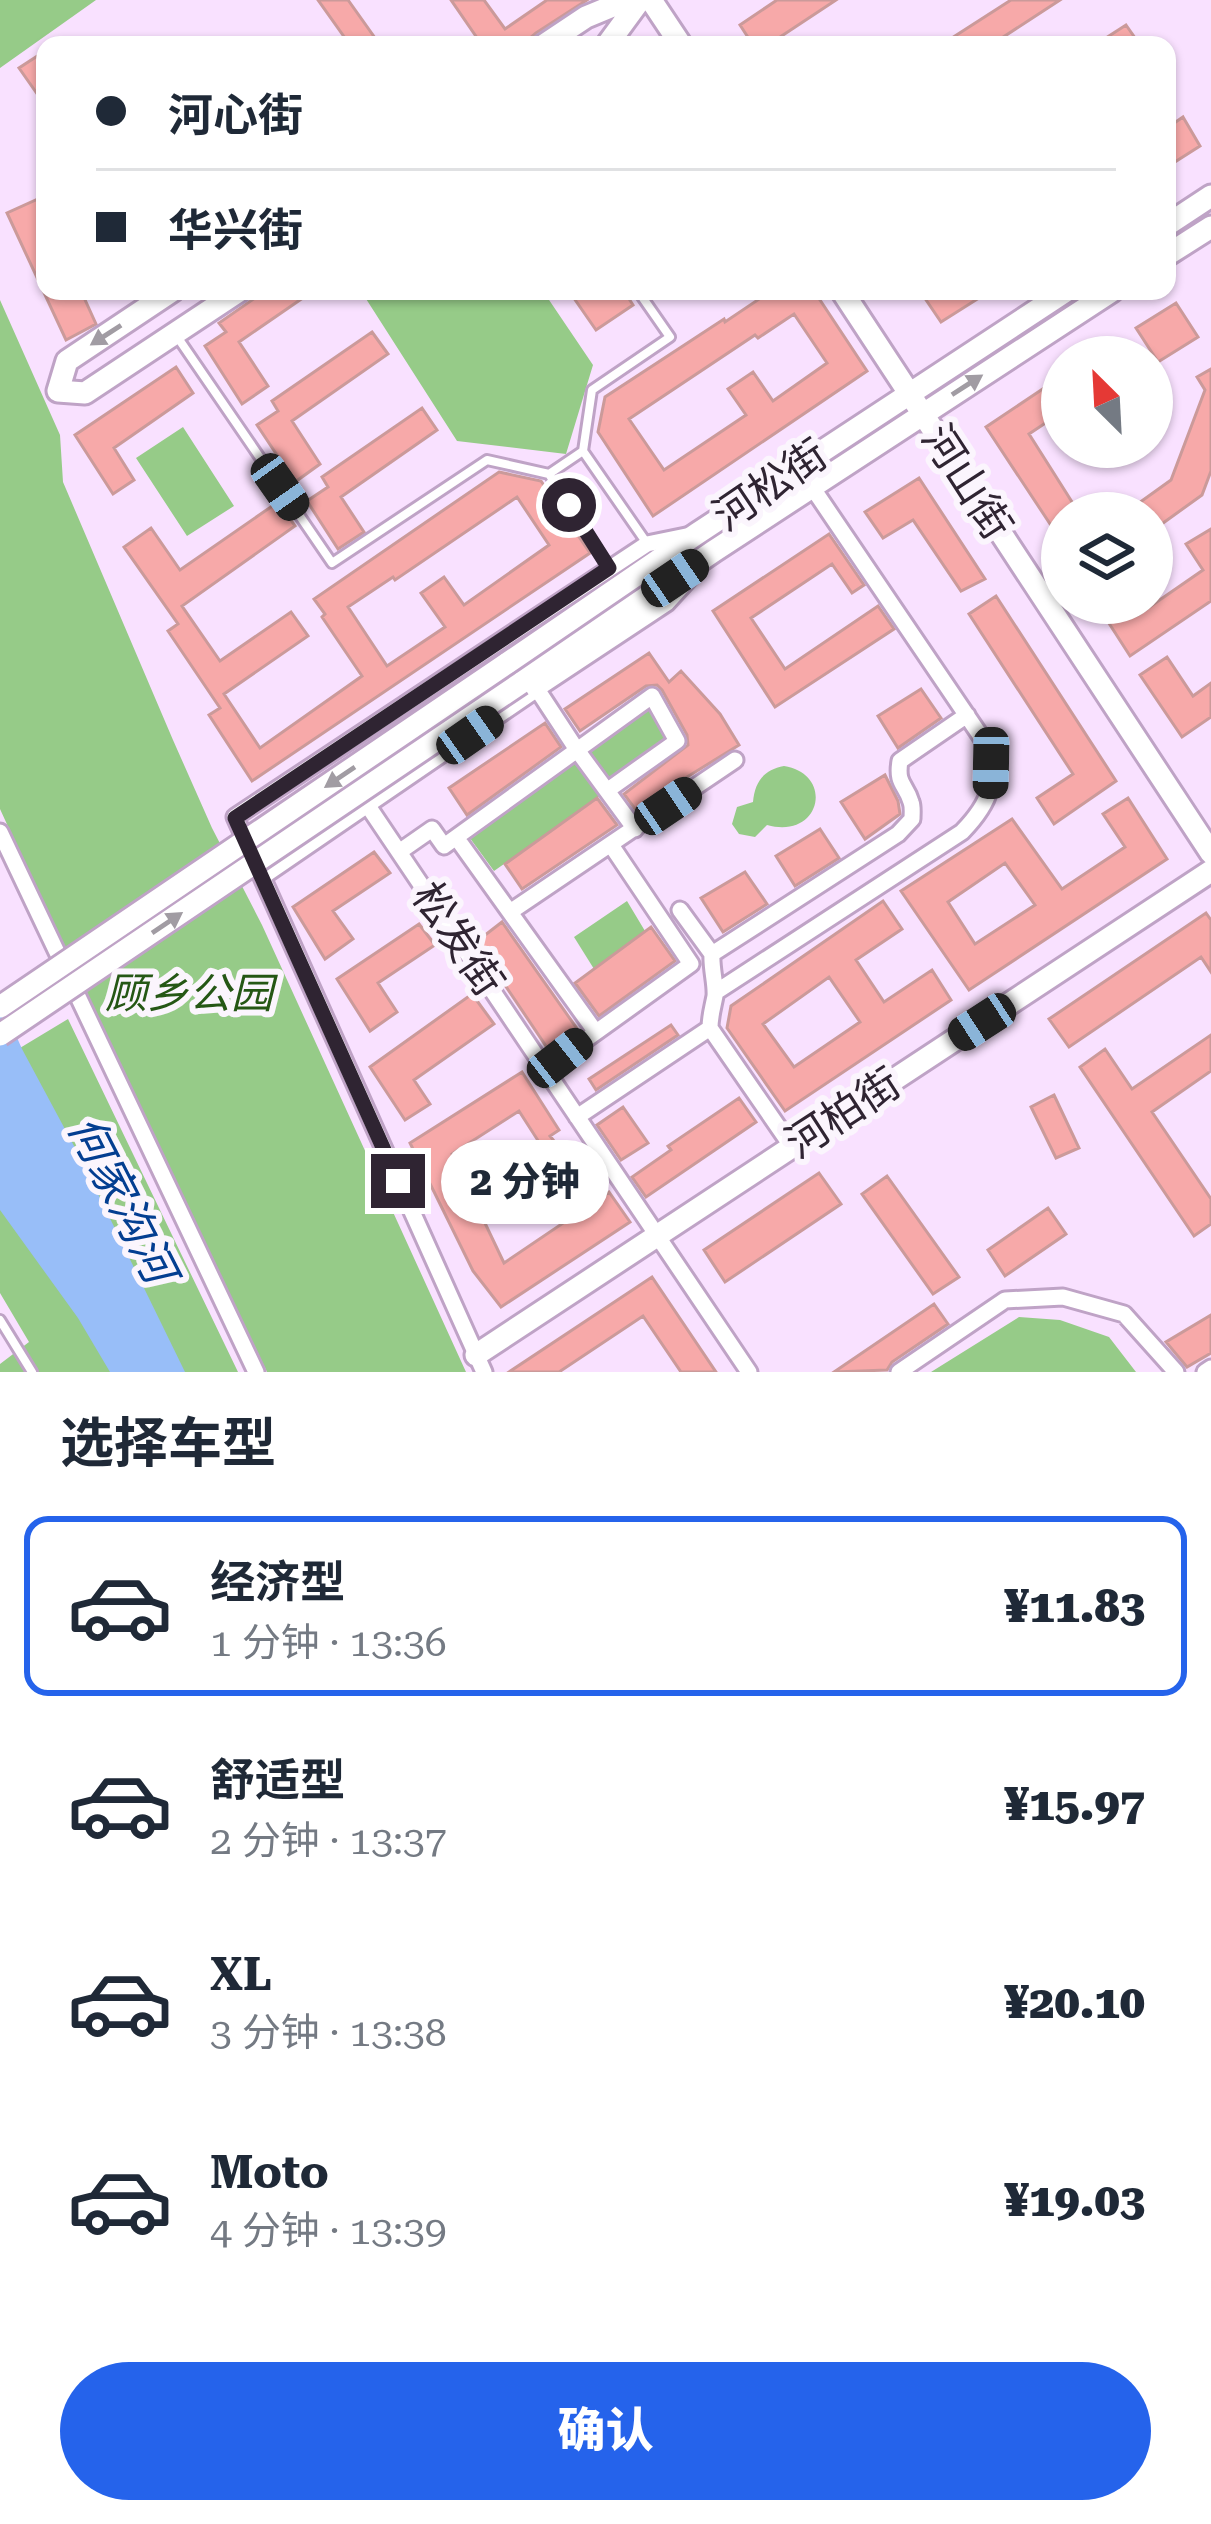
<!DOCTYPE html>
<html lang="zh">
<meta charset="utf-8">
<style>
:root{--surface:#fff;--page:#f2f2f3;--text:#1f2937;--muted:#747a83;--line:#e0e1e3;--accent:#2563eb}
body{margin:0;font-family:"Roboto Serif","Noto Sans SC",serif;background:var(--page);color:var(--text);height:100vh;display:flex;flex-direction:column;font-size:45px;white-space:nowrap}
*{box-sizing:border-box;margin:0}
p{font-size:39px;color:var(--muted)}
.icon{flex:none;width:66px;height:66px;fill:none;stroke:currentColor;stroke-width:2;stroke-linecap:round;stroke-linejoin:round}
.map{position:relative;height:1372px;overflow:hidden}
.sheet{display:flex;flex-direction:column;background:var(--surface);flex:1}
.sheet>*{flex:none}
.guide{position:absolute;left:36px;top:36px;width:1140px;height:264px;border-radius:24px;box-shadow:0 3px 9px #0004;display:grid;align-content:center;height:264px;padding:0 60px;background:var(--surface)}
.needle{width:78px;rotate:336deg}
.tools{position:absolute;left:1041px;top:336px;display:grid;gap:24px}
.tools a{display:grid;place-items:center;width:132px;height:132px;border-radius:50%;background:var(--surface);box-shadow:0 3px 9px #0004;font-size:60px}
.end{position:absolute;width:54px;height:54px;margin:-27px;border:15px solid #2f2432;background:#fff;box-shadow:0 0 0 6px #fff}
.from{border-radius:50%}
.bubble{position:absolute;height:84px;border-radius:42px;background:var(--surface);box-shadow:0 3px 9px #0004;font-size:39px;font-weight:800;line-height:84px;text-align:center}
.car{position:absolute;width:36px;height:72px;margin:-36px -18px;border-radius:15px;box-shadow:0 0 9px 3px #0007;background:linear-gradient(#222 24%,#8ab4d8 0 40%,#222 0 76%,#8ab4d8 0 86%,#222 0)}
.guide b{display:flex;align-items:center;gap:42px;height:114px;font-size:45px}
.guide b+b{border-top:3px solid var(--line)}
.guide i{width:30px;height:30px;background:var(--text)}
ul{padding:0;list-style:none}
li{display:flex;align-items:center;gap:36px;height:180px;margin:0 24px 18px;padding:0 36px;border:6px solid transparent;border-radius:24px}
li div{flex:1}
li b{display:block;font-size:45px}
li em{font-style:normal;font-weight:800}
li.active{border-color:var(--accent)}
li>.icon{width:108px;height:108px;stroke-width:1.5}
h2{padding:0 60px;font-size:54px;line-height:144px}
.button{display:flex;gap:24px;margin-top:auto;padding:24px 60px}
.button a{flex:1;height:138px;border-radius:72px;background:var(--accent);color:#fff;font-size:48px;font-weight:800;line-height:138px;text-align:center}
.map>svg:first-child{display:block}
.green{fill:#96cb88}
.water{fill:#98bef8}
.building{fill:#f7a9a9;stroke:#cb9a9a;stroke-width:3;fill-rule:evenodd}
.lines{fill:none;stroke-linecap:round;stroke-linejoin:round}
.lane-casing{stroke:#bfa3c6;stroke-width:14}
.street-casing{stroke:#bfa3c6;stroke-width:21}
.secondary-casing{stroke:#bfa3c6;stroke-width:27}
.lane{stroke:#fff;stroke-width:8}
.street{stroke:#fff;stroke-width:15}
.secondary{stroke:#fff;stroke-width:21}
.secondary-bridge-casing{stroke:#bfa3c6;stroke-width:27;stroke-linecap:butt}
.secondary-bridge{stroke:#fff;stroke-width:21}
.oneway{fill:#a19ca3}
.route{stroke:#2f2432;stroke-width:15}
.labels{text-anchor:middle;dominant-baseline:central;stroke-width:12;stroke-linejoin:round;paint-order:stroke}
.street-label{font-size:42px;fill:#2f2432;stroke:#fbf5fd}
.park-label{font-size:42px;font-style:italic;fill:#255715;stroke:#fbf5fd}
.water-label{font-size:45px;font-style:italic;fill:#033e91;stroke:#fbf5fd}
</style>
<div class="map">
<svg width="1211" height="1372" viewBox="0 0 1211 1372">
<rect width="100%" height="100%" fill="#f9e1ff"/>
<path class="green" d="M0,0H96L0,68Z
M361,291H543L593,365L566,454L457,441Z
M0,300L60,435L63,482L173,740L212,828L262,925L466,1372H267L105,1038L0,809Z
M183,427L234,506L187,536L136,458Z
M652,696L677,741L494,871L464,830Z
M784,766C835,774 821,840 767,825L755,837L739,834L732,824L737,807L753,802C755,782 763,770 784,766Z
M627,901L645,931L594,969L574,937Z
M68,1019L238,1372H0V1364L29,1342L0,1293V1060Z
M1019,1317L1060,1320L1109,1337L1136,1372H931Z"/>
<path class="water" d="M0,999L22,1049L81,1159L185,1372H110L78,1318L0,1210Z"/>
<path class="building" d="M318,0H348L380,45H350Z
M451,0H484L505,29L547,0H587L536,33L522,45H482Z
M777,0H836L768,45H753L740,25Z
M1011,0H1060L991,45H941Z
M1126,25L1140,45H1095Z
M45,51V105L19,68Z
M1183,117L1200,146L1167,167V128Z
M38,199L45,214V291H81L96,324L66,340L7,213Z
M265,291H313L239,342L268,386L242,404L205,346L226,332L219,323Z
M569,291H624L633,305L596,330Z
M771,291H814L867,371L653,516L598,432L605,397L724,319L725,322ZM794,314L827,363L773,401L753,372L728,389L746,415L664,470L629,419L755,335L758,338Z
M920,291H990L941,322Z
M1176,303L1198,337L1158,362L1136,328Z
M372,332L388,354L292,421L320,464L295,482L257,425L278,411L272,401Z
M176,367L193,393L114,448L134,480L113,494L75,435Z
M1211,369V471L1202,495L1152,531V513H1125L1171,480L1205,390L1197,377Z
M1062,376V412L1029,434L1079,513H1062V542L986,427Z
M422,408L437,430L341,497L364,532L338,549L307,501L328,487L322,477Z
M499,472L541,481L590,553L252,781L209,715L220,708L168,631L178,624L124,547L151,528L180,570L278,502L295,526L182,606L220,661L291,612L308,636L224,694L260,748L362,676L322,617L325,614L314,599ZM517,497L549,545L464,605L444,577L421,593L445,627L387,666L348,607L393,577L395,580Z
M919,478L985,579L961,591L913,520L883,538L865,512Z
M1211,529V601L1130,656L1096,603H1130L1138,615L1203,570L1186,544Z
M829,534L864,585L852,593L832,564L751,618L785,669L878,606L894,629L775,707L713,611Z
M996,596L1116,781L1054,824L1037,798L1073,774L969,614Z
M649,653L669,682L681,671L720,714L739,745L635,809L624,794L688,745L687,735L662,690L657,685L646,686L580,731L565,709Z
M1167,657L1193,696L1211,683V717L1182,737L1140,675Z
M921,689L941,718L898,748L878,716Z
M545,723L561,747L467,815L449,788Z
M885,775L898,801L900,814L865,839L841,802Z
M597,798L617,825L522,889L505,864Z
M1128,798L1167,859L969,990L901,891L1012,819L1062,889L1125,847L1103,814ZM1005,863L1035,905L975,944L948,902Z
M820,829L839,858L795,886L776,856Z
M374,852L390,873L333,911L353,939L325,959L293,907Z
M745,872L767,904L723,932L701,898Z
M883,901L902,929L856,960L884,1002L932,970L951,1000L785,1111L727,1028L731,1006ZM829,977L860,1022L794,1067L763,1024Z
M1206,913L1211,920V972L1201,957L1069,1047L1049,1019Z
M502,922L578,1030L550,1052L476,942Z
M419,924L435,945L378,983L397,1012L370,1031L337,979Z
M651,927L675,961L599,1016L575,983Z
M472,994L494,1024L414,1080L430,1104L405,1120L370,1067Z
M671,1025L678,1035L596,1090L589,1079Z
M1211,1035V1071L1152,1112L1211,1199V1224L1194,1236L1080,1067L1105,1049L1132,1089Z
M522,1072L559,1130L550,1136L565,1155L579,1146L598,1175L532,1218L507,1178L546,1153L519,1111L452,1154L504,1263L609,1192L630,1222L501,1307L473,1271L410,1143Z
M1054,1095L1079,1148L1056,1158L1031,1107Z
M739,1098L756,1122L646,1197L632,1177L671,1150L668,1146Z
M623,1107L648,1143L621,1160L597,1125Z
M819,1173L841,1204L725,1282L704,1250Z
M887,1176L959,1277L933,1294L862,1194Z
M1048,1208L1066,1234L1005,1276L988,1250Z
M652,1277L716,1372H681L643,1316L559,1372H509Z
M934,1304L948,1324L892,1362L887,1370L834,1372Z
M1211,1315V1353L1187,1367L1166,1342Z"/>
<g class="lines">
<defs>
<path id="lane" d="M176,335L332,563L487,460L549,474
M583,451L592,390L670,337L638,291
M609,568L549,474L583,451L646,542
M0,1320L32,1372"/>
<path id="street" d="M537,689L577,750L635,829
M368,806L749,1372
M0,832L256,1372
M461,844L595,1031
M399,852L432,829L444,846L652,696L677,741L608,790
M262,877L537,689L667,603L699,568
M680,910L712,954
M510,912L735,760
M716,992L962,832C992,801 997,782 984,741L812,487
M710,1028L792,1147
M560,1058L691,964L611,845
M577,1117L710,1028C710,1016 713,1007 715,996C716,984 711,968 712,954L898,834L912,819C912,813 913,807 911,802C906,784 896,785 900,761L967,715
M484,1372L235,817L647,544L686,536
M899,1372L1005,1300L1063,1297L1124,1314L1176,1372
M1205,1372L1211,1368"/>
<path id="secondary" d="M651,0L681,45
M544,45L586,17L627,0
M607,45L640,0
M1167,225L1211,196
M1167,255L1211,227
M172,291L67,361L58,391L85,393L239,291
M842,291L1211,853
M506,664L698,533L1066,291
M521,683L714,551L1112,291
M476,1355L1211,871"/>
</defs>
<use href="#lane" class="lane-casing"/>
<use href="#street" class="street-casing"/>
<use href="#secondary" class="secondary-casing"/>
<use href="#lane" class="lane"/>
<use href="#street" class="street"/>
<use href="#secondary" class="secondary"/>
<defs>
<path id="secondary-bridge" d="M0,1007L506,664
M0,1035L521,683"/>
</defs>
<use href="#secondary-bridge" class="secondary-bridge-casing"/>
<use href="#secondary-bridge" class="secondary-bridge"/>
</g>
<defs><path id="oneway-solid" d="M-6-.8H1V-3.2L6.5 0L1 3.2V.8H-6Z" transform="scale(3)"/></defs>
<g class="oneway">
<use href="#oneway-solid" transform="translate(106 335) rotate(147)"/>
<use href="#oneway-solid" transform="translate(967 385) rotate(-33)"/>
<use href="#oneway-solid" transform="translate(340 777) rotate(146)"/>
<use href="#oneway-solid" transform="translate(167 923) rotate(-34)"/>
</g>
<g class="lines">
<path class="route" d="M398,1181L235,818L609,568L569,505"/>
</g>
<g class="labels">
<g class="street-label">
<text transform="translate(967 482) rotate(57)">河山街</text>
<text transform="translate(770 485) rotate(-34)">河松街</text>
<text transform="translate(458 939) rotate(56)">松发街</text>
<text transform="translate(843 1113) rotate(-33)">河柏街</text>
</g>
<g class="park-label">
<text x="189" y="993">顾乡公园</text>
</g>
<g class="water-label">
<text transform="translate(122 1199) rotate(63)">何家沟河</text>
</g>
</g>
</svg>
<div class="tools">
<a><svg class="needle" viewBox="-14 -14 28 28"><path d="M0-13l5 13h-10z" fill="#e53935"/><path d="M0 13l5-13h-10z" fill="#747a83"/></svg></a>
<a><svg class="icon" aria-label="layers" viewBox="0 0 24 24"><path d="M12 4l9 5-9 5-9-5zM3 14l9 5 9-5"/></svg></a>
</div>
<i class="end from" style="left:569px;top:505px"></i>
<i class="end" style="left:398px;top:1181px"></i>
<div class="bubble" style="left:441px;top:1140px;width:168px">2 分钟</div>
<i class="car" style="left:280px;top:487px;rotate:145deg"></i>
<i class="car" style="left:675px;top:578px;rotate:56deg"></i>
<i class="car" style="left:470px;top:735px;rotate:55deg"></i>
<i class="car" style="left:991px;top:763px;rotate:181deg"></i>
<i class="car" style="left:668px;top:806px;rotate:56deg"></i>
<i class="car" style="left:982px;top:1022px;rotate:237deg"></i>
<i class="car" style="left:560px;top:1058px;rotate:52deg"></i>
<div class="guide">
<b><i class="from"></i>河心街</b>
<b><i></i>华兴街</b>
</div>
</div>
<section class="sheet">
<h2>选择车型</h2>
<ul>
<li class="active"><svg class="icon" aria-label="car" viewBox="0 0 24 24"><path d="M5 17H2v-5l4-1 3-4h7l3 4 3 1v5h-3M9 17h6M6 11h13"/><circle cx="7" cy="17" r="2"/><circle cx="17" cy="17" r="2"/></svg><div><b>经济型</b><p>1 分钟 · 13:36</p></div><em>¥11.83</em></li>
<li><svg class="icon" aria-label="car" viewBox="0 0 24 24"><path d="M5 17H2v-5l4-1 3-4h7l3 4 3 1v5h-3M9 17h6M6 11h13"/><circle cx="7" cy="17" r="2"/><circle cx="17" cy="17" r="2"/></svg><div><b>舒适型</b><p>2 分钟 · 13:37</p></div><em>¥15.97</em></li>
<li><svg class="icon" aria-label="car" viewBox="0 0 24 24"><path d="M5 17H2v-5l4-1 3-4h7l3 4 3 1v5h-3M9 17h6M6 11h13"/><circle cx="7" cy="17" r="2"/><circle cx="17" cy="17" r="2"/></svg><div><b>XL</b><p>3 分钟 · 13:38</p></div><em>¥20.10</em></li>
<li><svg class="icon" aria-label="car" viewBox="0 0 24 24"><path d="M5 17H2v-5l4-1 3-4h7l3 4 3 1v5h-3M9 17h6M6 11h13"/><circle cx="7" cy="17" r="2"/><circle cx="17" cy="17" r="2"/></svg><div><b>Moto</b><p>4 分钟 · 13:39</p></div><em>¥19.03</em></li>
</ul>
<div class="button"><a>确认</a></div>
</section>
